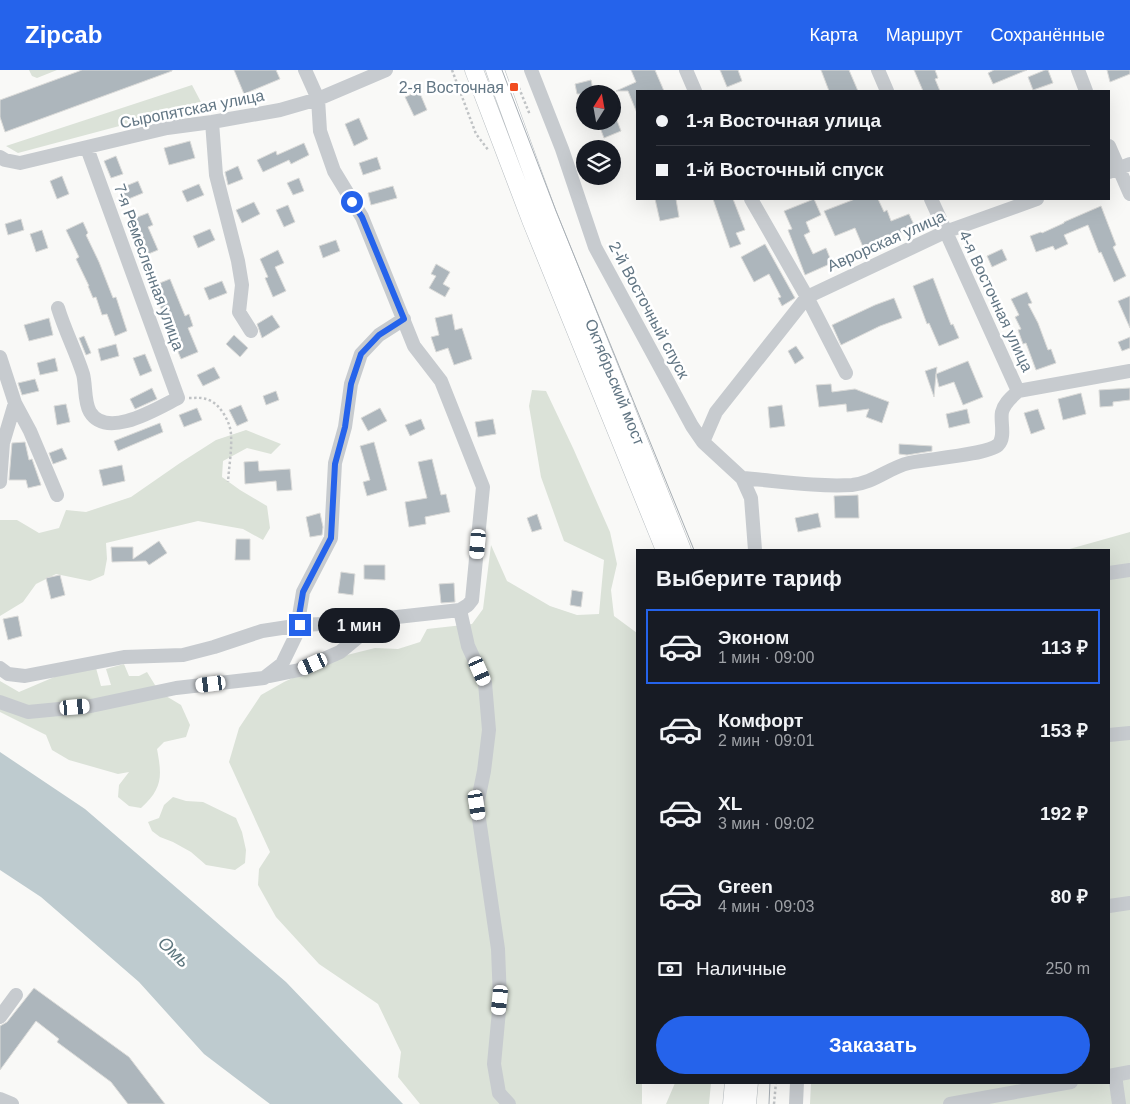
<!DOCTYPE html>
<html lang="ru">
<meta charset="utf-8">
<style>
:root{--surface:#171b24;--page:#242831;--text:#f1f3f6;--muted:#9ea1a6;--line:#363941;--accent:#2563eb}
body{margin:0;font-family:Helvetica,sans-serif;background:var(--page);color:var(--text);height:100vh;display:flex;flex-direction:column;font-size:19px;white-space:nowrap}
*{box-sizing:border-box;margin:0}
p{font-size:16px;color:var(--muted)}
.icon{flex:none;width:28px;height:28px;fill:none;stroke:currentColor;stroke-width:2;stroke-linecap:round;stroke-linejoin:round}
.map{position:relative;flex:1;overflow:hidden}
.sheet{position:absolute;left:636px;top:479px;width:474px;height:535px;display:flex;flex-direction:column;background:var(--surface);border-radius:0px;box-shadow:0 5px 20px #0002}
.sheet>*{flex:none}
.guide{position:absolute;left:636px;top:20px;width:474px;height:110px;border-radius:0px;box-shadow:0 5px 20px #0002;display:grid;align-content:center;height:110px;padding:0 20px;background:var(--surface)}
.needle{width:32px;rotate:11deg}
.buttons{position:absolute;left:576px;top:15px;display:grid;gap:10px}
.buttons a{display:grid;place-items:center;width:45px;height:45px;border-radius:50%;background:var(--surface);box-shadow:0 5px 20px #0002;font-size:25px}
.end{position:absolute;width:22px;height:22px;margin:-11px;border:6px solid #2563eb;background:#fff;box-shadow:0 0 0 2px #fff}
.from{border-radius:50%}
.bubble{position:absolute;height:35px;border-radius:18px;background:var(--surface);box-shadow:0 5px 20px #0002;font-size:16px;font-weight:700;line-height:35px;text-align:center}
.car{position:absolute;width:15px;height:30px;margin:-15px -8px;border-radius:6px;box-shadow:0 0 4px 1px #0007;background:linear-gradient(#fff 24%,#345 0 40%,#fff 0 76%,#345 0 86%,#fff 0)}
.guide b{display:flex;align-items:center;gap:18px;height:48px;font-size:19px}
.guide b+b{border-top:1px solid var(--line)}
.guide i{width:12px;height:12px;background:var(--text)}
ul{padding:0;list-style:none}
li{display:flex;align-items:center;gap:15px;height:75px;margin:0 10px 8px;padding:0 10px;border:2px solid transparent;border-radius:0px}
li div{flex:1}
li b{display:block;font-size:19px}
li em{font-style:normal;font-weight:700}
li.active{border-color:var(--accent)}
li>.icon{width:45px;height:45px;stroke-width:1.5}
h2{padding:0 20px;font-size:22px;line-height:60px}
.pay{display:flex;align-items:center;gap:12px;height:55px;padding:0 20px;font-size:19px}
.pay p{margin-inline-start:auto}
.primary-button{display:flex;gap:10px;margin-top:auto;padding:10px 20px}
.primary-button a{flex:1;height:58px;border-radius:30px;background:var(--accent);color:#fff;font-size:20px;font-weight:700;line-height:58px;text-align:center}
header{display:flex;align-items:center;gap:30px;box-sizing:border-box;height:70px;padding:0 25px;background:var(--accent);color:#fff}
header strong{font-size:24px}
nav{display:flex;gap:28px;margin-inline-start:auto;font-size:18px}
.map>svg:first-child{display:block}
.green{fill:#dbe2d8}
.water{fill:#becbcf}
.building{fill:#adb6bc;stroke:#dbdbd9}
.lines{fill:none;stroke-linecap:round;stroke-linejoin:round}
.major-casing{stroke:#b7bdc1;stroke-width:19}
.path{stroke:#c0c3c5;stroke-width:2.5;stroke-dasharray:2.5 2.5;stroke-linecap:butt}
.minor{stroke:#c7cbcf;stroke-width:14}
.major{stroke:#fff;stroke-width:18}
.tram{stroke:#a7aeb4;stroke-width:1}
.route{stroke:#2563eb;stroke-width:6}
.poi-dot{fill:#f14c20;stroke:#fff;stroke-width:2}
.labels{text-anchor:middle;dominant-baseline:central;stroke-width:5;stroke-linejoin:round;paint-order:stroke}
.poi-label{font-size:16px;fill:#627684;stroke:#fff;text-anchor:end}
.street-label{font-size:16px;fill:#627684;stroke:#fff}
.water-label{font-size:18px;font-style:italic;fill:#5d767e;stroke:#fff}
</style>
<header>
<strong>Zipcab</strong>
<nav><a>Карта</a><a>Маршрут</a><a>Сохранённые</a></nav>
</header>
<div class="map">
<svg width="1130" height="1034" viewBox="0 0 1130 1034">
<rect width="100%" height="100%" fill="#f9f9f7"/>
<path class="green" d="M29,0H57L37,8L32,6Z
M192,15L202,34L18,83L6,76Z
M532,320L546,321L573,378L610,462L617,494L611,520L614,546L637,563L638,1012L642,1013V1034H420L398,1007L401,982L378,934L319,894L276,847L258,815L259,799L270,782L229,692L239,658L261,625L284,612L335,588L375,578L398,579L420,572L427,559L472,554L483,539L491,475L507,511L550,536L577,545L599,544L604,490L564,471L541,407L529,336Z
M246,360L281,374L271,384L247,378L223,391L222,407L240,420L267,436L270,458L263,470L243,459L198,451L106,473L107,489L104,505L90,511L56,504L36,514L23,532L0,546V450H17L39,463L59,458L66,440L86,442L131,427L180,393L216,370Z
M1130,462V1034H810L811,1013L1109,1012V480H1066Z
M124,594L129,606H139L147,602L155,615L166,626L181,635L190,655L186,667L164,672L157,679C162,706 163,718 141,738L129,736L118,727L119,715L129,702L118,704L69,690L52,680L46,665L0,642V611L19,622L59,605L96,598L101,616L111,615L106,599Z
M173,727L186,731L203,732L236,748L242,762L246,780L245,793L235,800L206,795L191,782L173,772L160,767L152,761L148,752L159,748L164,735Z
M675,1013H711L709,1034H666Z"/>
<path class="water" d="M0,682L85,739L286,912L403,1034H270L204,984L139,912L41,827L0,800Z"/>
<path class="building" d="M82,0H172V1L5,62L0,47V30Z
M234,0H276L280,9L244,24Z
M631,0H655L664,21H638L637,43L628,21H616L636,12Z
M720,0H738L742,11L727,17Z
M821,0H849L858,21H829Z
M914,0H935L938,8L935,9L940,21H923Z
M994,0H1027L993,14L988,3Z
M1045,0H1048L1053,13L1033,20L1028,7Z
M1107,0H1130V4L1110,12Z
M591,10L594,24H577L575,14Z
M419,21L427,40L414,46L405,27Z
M359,48L368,69L354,76L345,54Z
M616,48L621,61L604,68L599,55L612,51Z
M190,71L195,88L169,95L164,78Z
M304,73L309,85L291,94L289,90L263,102L257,90L276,81L277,85Z
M116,86L123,104L111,108L104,91Z
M377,87L381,99L363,105L359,93Z
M238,96L243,109L228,115L225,102Z
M62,106L69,124L57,129L50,111Z
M299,108L304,121L293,125L287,113Z
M138,111L143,123L126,130L121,118Z
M199,114L204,125L187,132L182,121Z
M393,116L397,128L371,135L368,123Z
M655,129H676L679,147L660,151Z
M713,129H733L745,160L736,163L741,174L730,178Z
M814,129L821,145L806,152L810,162L804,165L813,184L826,178L832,193L805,205L788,160L792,159L784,141Z
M855,129H878L884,142L887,140L891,151L909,144L915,157L863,177L855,158L835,166L824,141Z
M254,132L260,144L242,153L236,140Z
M288,135L295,152L284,157L276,140Z
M1101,136L1116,175L1113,177L1126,206L1114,212L1101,182L1099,183L1088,155L1064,165L1068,174L1055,180L1053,176L1036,182L1030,166L1041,162L1042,163L1064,153V152Z
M148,143L153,155L148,157L158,180L141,187L136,176L140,174L130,150Z
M21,149L24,160L8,165L5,154Z
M83,152L88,163L86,165L99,192L113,228L116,227L127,261L115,266L107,244L102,245L96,227L93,228L88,216H89L76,189L79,187L66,160Z
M210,159L215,170L198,178L193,166Z
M42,160L48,178L36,182L30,164Z
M336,170L340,181L323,188L319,176Z
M765,174L795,228L782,236L778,228L781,227L769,204L754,212L741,187Z
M1002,179L1007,190L992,197L987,186Z
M278,180L284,193L275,197L286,221L273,227L265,208L268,207L260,189Z
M436,194L450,202L443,214L450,218L445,227L429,218L436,206L431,204Z
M933,208L951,255L953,254L959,268L939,276L929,253L927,254L913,216Z
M170,209L185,246L189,244L193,256L188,258L198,282L181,289L176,277L181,275L168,244L164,246L152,216Z
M222,211L227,223L209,230L204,218Z
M1027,222L1032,233L1028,234L1038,253L1048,280L1051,279L1056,293L1036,300L1026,273L1023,274L1018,260L1021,259L1015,247L1019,245L1011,229Z
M1130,226V258L1118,231Z
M894,228L902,248L880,256L841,275L832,255L875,235Z
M452,244L455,260L462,258L472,289L454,295L448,278L436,282L431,267L439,265L435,248Z
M272,245L280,257L262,268L257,254Z
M49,248L53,265L29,271L24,255Z
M234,265L248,278L240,287L226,274Z
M84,266L91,283L86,285L79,268Z
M1130,267V278L1122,281L1118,272Z
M116,274L119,286L101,291L98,279Z
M796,276L804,288L795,294L788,281Z
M145,284L152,301L140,306L133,288Z
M55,288L58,301L40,305L37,293Z
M968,291L983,327L963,335L954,312L939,317L936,304L934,327L925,301L937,297L936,304Z
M214,297L220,308L203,316L197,305Z
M35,309L39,321L22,325L18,313Z
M831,314L832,322L855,319L889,332L882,353L866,347L869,339L847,342L846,334L819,337L816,315Z
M152,318L157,329L135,339L130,329Z
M1130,318V330L1113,332V336L1100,337L1099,320Z
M276,321L279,330L266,335L263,326Z
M1081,323L1086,344L1063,350L1058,329Z
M66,334L70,352L57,355L54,336Z
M241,335L248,351L237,356L229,340Z
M782,335L785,356L770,358L768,337Z
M197,338L202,350L184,357L179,345Z
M380,338L387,351L368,361L361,348Z
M967,339L970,353L949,358L946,344Z
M1038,339L1045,359L1031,364L1024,343Z
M421,349L425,359L410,366L405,355Z
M493,349L496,364L478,367L475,352Z
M160,353L163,362L118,381L114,371Z
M25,372L29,390L32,389L41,415L28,418L26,410H9L12,373Z
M374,372L387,420L367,426L363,412L370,410L360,376Z
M899,374L932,376V381L907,385L899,384Z
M62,378L67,389L53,394L49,383Z
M432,389L441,425L446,424L450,442L425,447L426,454L409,457L405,432L427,428L418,392Z
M258,391L259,401L290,399L292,420L277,421L276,411L245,414L244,392Z
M122,395L125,411L103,416L99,400Z
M858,425L859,448H835L834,426Z
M320,443L323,457L322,465L310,467L306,447Z
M818,443L821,457L798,462L795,448Z
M537,444L542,459L532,462L527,448Z
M236,469H250V490H235Z
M159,471L167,483L149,495L146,491L112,492L111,477H133V489Z
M364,495H385V510L364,509Z
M341,502L355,504L353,525L338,523Z
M60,505L65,525L51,529L46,508Z
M454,513L455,532L441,533L439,514Z
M572,520L583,522L581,537L570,535Z
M18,546L22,566L8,570L3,549Z
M34,918L129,987L165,1034H128L111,1012L57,972L59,969L36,951L0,1000V956L7,952Z"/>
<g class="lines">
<defs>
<path id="major" d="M474,0L531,150L665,480
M495,0L547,143L682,480
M732,1034L734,1012
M747,1034L749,1012"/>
</defs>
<use href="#major" class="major-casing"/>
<path class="path" d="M452,0L476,64L489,81
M517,13L530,45
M189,328C196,328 202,327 209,330C220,334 231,353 231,365C232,380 229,396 228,412
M774,1034L776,1012"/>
<path class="minor" d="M531,0L562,79L595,177L692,356L703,372L742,408L751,428L755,480
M686,0L695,21
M878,0L887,21
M1078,0L1086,21
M212,52L216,105L238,191L242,215L239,242L251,261
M1109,76L1130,124
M0,87L5,90L20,93L167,58L212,52L280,40L318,29L386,0
M1109,102L1130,94
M751,129L807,227L846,303
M931,129L1018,321
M58,238C65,261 76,282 83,304C86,315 84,332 90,342C107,370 158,338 178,328L87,78
M0,287L15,333L30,361L57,425
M1018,321L1130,301
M703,372L716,342L807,227L945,162L1037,129
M742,408C779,411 815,417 852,415C874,413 888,398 909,393C927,389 986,385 998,375C1006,367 1000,352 1002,342C1004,333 1012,327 1018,321
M0,412L3,373L15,333
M1109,503L1130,500
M460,540L468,576L485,613L489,660L484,701L477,735L498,879L500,930L494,994L499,1023L509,1034
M301,555L299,546L303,522L331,468L335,393L345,357L351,314L361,284L379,265L404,249
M0,598L8,604L25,606L124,587L183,585L214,577L262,561L301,555L343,553L460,540L468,535L472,530L483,417L441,311L414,276L362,147L334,101L320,61L318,29L305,0
M270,606L299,600L340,582L380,549
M0,632L28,642L91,636L176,618L264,608L282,594L301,555
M1109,665L1130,663
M1109,836L1130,833
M0,947L16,925
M1115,1005L1119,1034
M1109,1006L1130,1002
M0,1029L12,1034
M796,1034L797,1012
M950,1034L1071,1012"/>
<use href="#major" class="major"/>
<path class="tram" d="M502,0L556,141L694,480
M769,1034L770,1012"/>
</g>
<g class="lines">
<path class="route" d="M300,555L299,546L303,522L331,468L335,394L345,357L351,314L361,284L379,265L404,249L362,147L352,132"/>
</g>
<rect class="poi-dot" x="509" y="12" width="10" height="10" rx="2.5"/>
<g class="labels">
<g class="poi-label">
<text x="504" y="17">2-я Восточная</text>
</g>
<g class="street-label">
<text transform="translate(192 39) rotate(-11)">Сыропятская улица</text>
<text transform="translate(886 171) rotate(-24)">Аврорская улица</text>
<text transform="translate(149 197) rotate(70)">7-я Ремесленная улица</text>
<text transform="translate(996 231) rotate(65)">4-я Восточная улица</text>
<text transform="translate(649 240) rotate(62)">2-й Восточный спуск</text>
<text transform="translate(615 312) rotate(68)">Октябрьский мост</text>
</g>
<g class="water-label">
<text transform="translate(174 882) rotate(43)">Омь</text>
</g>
</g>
</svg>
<div class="buttons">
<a><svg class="needle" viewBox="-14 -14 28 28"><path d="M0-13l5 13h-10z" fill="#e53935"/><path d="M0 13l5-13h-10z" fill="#9ea1a6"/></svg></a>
<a><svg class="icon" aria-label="layers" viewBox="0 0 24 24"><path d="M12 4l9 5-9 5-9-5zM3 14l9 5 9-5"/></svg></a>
</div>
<i class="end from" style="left:352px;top:132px"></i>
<i class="end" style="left:300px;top:555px"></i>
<div class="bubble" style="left:318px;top:538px;width:82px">1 мин</div>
<i class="car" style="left:478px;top:474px;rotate:185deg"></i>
<i class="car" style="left:313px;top:594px;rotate:246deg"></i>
<i class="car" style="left:480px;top:601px;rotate:156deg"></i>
<i class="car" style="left:211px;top:614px;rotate:263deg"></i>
<i class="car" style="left:75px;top:637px;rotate:85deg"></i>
<i class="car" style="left:477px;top:735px;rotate:171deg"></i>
<i class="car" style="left:500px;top:930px;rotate:186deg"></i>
<div class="guide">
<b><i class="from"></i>1-я Восточная улица</b>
<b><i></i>1-й Восточный спуск</b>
</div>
<section class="sheet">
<h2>Выберите тариф</h2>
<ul>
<li class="active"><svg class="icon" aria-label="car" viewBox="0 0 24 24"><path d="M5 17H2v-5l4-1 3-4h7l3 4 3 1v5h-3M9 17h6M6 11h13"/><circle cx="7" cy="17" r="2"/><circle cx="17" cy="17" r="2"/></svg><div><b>Эконом</b><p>1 мин · 09:00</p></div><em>113 ₽</em></li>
<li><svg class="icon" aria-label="car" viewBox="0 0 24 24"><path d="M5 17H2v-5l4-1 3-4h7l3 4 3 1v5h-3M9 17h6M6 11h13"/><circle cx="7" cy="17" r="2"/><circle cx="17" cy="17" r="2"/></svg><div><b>Комфорт</b><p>2 мин · 09:01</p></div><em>153 ₽</em></li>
<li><svg class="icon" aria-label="car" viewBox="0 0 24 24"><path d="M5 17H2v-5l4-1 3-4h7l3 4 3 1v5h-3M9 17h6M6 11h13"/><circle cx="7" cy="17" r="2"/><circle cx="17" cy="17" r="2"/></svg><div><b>XL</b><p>3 мин · 09:02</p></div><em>192 ₽</em></li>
<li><svg class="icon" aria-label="car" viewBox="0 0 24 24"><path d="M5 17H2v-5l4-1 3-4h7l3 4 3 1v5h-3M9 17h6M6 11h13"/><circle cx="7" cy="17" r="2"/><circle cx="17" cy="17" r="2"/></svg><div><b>Green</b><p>4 мин · 09:03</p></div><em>80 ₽</em></li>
</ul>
<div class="pay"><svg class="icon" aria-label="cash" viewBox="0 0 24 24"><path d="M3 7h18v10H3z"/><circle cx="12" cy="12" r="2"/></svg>Наличные<p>250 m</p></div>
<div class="primary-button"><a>Заказать</a></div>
</section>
</div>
